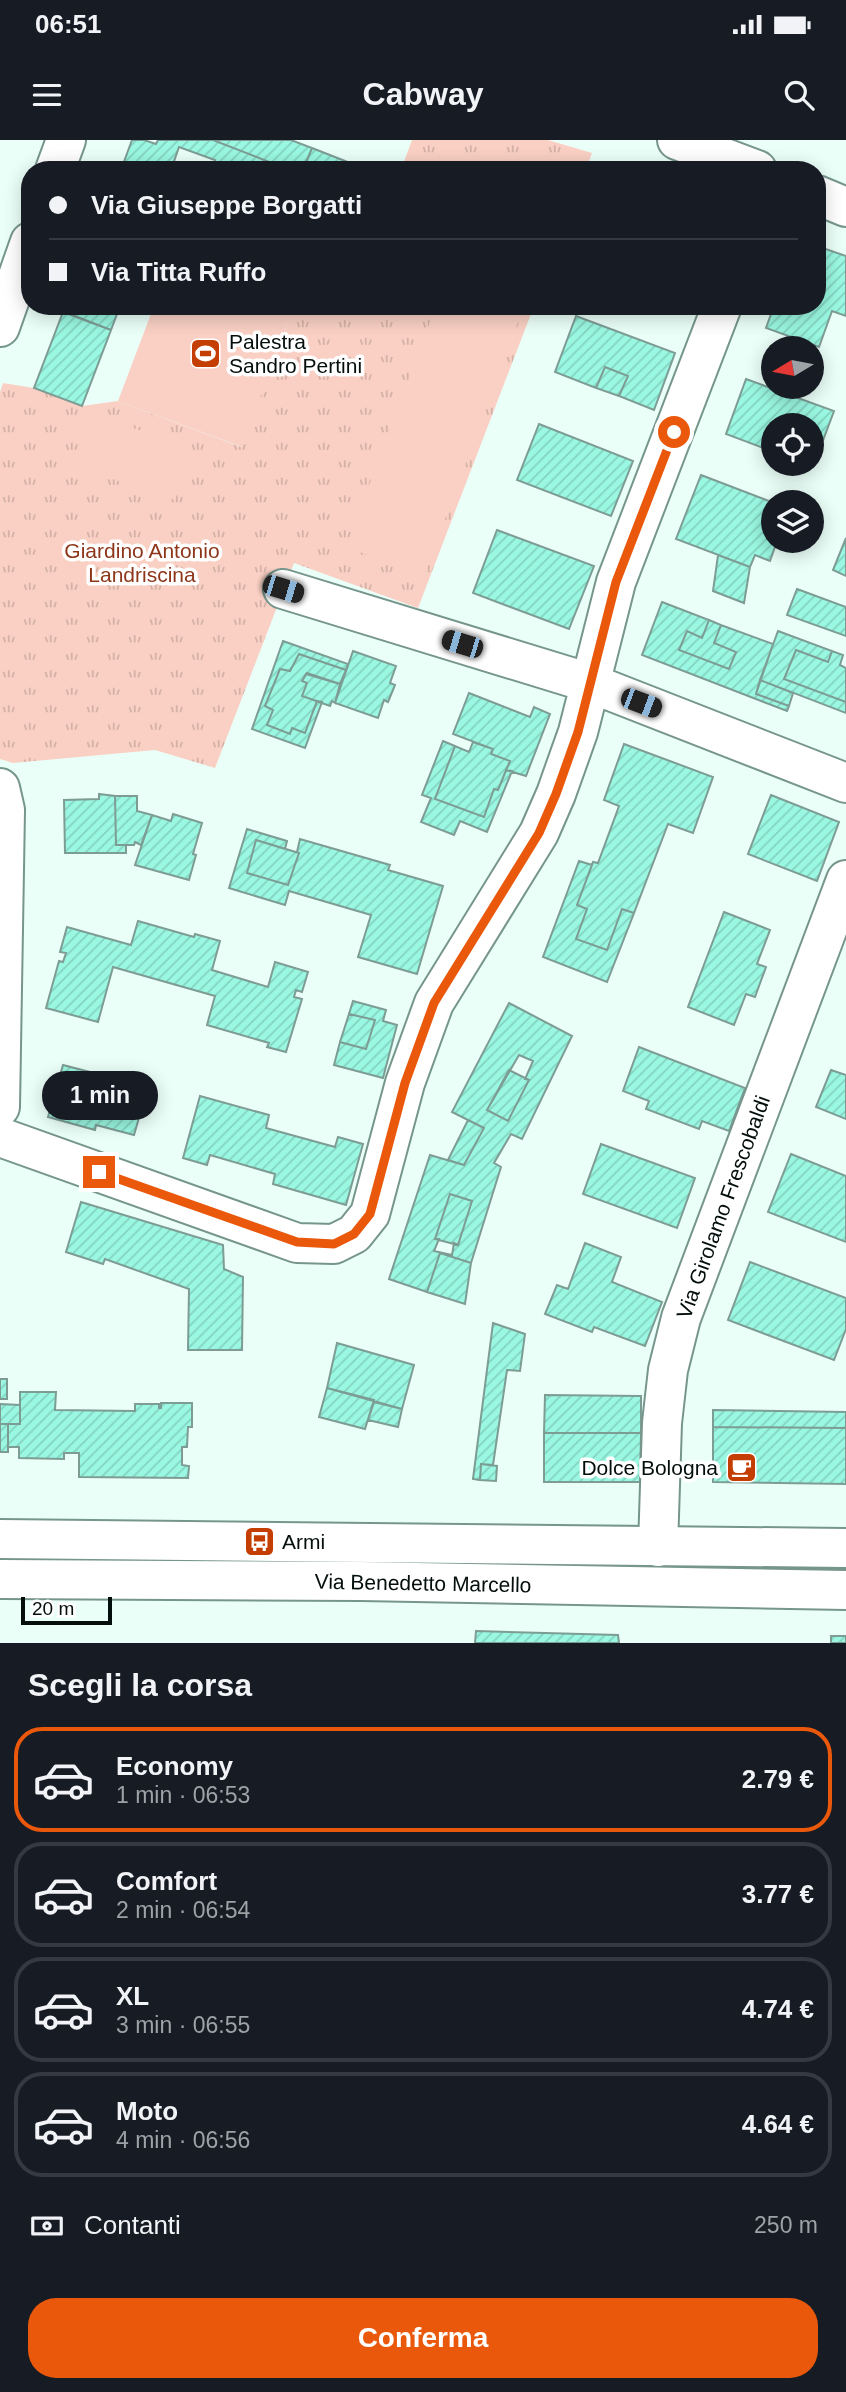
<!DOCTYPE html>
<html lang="it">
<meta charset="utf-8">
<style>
:root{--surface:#171b24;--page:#20242c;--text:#f1f3f6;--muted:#9ea1a6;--line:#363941;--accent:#ea580c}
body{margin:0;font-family:Helvetica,sans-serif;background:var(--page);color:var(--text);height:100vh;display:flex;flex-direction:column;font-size:26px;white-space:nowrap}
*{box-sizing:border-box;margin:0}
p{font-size:23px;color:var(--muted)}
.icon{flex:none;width:38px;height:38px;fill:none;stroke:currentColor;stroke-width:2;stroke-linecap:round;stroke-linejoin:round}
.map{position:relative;height:1503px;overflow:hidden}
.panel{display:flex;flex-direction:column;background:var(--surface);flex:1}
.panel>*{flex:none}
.top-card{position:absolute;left:21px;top:21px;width:805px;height:154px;border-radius:28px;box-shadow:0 4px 18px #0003;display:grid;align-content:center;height:154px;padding:0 28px;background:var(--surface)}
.needle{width:46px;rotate:260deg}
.controls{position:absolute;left:761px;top:196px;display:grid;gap:14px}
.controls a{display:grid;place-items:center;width:63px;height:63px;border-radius:50%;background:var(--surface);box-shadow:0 4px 18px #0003;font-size:35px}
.scale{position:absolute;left:21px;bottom:18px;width:91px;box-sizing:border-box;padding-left:7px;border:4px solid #040f0d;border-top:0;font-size:19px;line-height:24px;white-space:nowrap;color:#040f0d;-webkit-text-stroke:5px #fff;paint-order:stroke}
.end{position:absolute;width:32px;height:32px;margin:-16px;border:9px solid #ea580c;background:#fff;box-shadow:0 0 0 4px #fff}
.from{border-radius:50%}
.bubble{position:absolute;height:49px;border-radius:24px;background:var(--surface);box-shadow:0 4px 18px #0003;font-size:23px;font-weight:800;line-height:49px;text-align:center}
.car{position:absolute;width:21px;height:42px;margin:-21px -10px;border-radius:9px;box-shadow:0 0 5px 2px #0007;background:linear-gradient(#222 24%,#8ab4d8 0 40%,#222 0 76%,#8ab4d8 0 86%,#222 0)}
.top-card b{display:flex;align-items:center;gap:24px;height:66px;font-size:26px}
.top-card b+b{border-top:2px solid var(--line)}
.top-card i{width:18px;height:18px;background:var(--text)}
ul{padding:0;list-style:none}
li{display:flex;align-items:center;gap:21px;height:105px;margin:0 14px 10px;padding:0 14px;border:4px solid var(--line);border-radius:28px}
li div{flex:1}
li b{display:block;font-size:26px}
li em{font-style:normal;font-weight:800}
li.selected{border-color:var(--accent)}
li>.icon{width:63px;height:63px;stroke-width:1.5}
h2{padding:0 28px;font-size:32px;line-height:84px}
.pay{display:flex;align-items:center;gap:18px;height:77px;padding:0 28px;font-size:26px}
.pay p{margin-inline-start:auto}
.action{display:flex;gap:14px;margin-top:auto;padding:14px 28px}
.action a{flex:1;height:80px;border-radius:28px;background:var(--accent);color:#fff;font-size:28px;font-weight:800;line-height:80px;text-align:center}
.status{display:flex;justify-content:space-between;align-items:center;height:49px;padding:0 35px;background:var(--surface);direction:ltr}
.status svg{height:19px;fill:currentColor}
header{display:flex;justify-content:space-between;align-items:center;height:91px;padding:0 28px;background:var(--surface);font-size:32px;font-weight:800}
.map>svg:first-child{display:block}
.park{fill:url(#park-tufts)}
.pitch{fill:#f9d0c3}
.building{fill:url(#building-hatch);stroke:#7d9c94;stroke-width:2;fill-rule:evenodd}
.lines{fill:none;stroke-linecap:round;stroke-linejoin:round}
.minor-casing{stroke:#76968d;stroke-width:42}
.major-casing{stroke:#76968d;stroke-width:42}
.minor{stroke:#fff;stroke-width:38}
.major{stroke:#fff;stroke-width:38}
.route{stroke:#ea580c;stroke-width:9}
.labels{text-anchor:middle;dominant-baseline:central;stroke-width:7;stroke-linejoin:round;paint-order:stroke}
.poi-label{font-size:21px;fill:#040f0d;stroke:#fff;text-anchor:start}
.park-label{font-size:21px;fill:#8d3619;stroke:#fff}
.street-label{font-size:21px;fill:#040f0d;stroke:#fff}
</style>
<div class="status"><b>06:51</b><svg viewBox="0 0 49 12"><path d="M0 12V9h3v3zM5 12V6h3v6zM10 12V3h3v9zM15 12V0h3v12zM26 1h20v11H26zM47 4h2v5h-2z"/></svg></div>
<header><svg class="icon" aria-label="menu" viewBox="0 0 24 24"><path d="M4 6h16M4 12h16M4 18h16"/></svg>Cabway<svg class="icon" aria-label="search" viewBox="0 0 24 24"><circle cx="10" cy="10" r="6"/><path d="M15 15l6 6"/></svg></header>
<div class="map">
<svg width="846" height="1503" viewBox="0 0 846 1503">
<defs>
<pattern id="park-tufts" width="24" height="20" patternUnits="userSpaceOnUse" patternTransform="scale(1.75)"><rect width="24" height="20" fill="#f9d0c3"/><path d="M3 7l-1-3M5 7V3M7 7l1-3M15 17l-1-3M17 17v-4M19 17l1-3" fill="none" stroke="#d4b1a6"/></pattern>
<pattern id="building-hatch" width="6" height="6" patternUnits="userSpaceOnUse" patternTransform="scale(1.75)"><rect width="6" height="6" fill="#9af8e2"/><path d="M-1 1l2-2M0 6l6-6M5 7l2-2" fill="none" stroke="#83d3c1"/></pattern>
</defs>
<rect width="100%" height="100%" fill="#ebfff9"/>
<path class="park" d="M412,0H548L592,13L586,30H401Z
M294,166H534L418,468L294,423L215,628L155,610L13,623L0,619V252L3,243L34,248L82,266L118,261L241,307Z"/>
<path class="pitch" d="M154,166H294L242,307L118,261Z
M436,166H524L424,436L346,407Z
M91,274L192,308L175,360L74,326Z"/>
<path class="building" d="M132,0H144L156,4L158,0H213L290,30H213L211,29L215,20L179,7L171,30H121Z
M213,0H291L312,8L303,30H290Z
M312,8L368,30H303Z
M817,106L846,116V176L832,171L819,207L766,188L774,166H817Z
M70,166H120L111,190L67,173Z
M63,172L111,190L82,266L34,248Z
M576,176L675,213L654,270L619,256L628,236L605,227L596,248L555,232Z
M605,227L628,236L619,256L596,248Z
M746,239L834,271L813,327L805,324H812V285H774V312L726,294Z
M539,284L633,321L611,376L517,340Z
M701,335L774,363V401H777L770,421L755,415L750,427L676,399Z
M497,390L594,426L569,489L473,453Z
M846,398V436L833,430Z
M718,415L750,427L744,463L713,451Z
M797,449L846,467V496L787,475Z
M662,462L709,480L702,498L687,491L679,510L729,529L736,512L714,503L721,485L773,504L756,554L789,566L787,571L642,515Z
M709,480L721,485L714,503L736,512L729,529L679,510L687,491L702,498Z
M778,491L832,511L828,522L796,510L784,539L846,562V573L760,540Z
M283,501L348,524L346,530L299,514L290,531L280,529L265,566L273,570L267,585L290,594L292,588L305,593L317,561L322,562L305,608L252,589Z
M796,510L828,522L832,511L843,515L840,525L846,528V562L784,539Z
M353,511L396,526L390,543L395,545L388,562L384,560L378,578L335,563Z
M299,514L346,530L340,544L306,534L302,541L307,543L302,556L317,561L305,593L292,588L290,594L267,585L273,570L265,566L280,529L290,531Z
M307,533L340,544L335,563L332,561L330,566L302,556L307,543L302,541Z
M760,540L793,553L789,566L756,554Z
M469,553L530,577L534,567L550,574L526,636L506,630L510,621L491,614L493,609L453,594Z
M443,601L455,606L435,659L484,677L494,649L498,650L506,630L512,631L487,692L460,681L454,695L421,682L431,658L422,655Z
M473,602L493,609L491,614L510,621L498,650L494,649L484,677L435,659L455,606L469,612Z
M624,604L713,637L693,693L668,684L634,773L622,769L607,810L576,799L587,769L577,765L593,722L598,723L619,666L604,660Z
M99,654L115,656L116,705H126V713H65L64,660L99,659Z
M771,655L839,682L817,741L748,714Z
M115,656H137V671L152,675L141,705L135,702L134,705H116Z
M173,674L202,683L193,714L196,715L189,740L135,725L152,675L171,681Z
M247,689L287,701L285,709L256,700L247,733L288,745L299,713L297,712L300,699L390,725L388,730L443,746L417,834L358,817L371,775L289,751L285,765L229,748Z
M256,700L299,713L288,745L247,733Z
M579,721L592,725L577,765L587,769L576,799L607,810L622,769L634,773L607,842L543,817Z
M724,772L770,790L757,824L766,827L755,857L746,854L734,885L688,867Z
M138,781L194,797L195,794L220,801L212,830L268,847L275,822L308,832L302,852L296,850L294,857L302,859L286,912L267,907L269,903L207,885L215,856L113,827L98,882L46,868L59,821L63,822L66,813L60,812L67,787L131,805Z
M353,861L386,870L383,881L397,885L383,938L334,925L340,902L366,909L375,880L349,874Z
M509,863L572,896L522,999L511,994L494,1023L501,1027L471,1123L440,1113L427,1152L389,1139L430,1015L464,1025L484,988L452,972ZM519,915L533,921L525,939L529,940L508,981L487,970ZM450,1054L472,1061L458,1105L454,1103L452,1115L434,1111L439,1099H435Z
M349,874L375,880L366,909L340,902Z
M639,907L745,948L729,991L702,981L699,989L646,969L649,961L623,951Z
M63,925L148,947L134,995L96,985L95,990L48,977Z
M509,930L529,940L508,981L487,970Z
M831,930L846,935V979L816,967Z
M200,956L269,975L266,988L335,1007L338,997L363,1004L346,1065L273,1044L275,1034L210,1015L207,1025L183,1018Z
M468,980L484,988L464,1025L448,1020Z
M601,1004L695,1038L677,1088L583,1054Z
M791,1014L846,1036V1102L768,1072Z
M450,1054L472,1061L458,1105L435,1099Z
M81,1062L223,1105L224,1129L243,1137L242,1210H188L189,1149L105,1119L103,1124L66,1112Z
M585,1103L621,1117L612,1142L662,1162L645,1206L594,1187L592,1192L545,1174L557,1145L568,1149Z
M440,1113L471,1123L465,1164L427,1152Z
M750,1122L846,1158V1189L834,1220L728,1180Z
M493,1183L525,1194L520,1231L507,1230L493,1325L481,1324L480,1340L473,1339Z
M337,1203L414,1225L402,1269L327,1248Z
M0,1239H7V1259H0Z
M327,1248L374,1260L365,1289L319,1277Z
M20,1252H56L55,1270L135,1271V1264H159V1268H161V1263H192V1287H188L187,1307H182V1325L189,1326L188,1338L79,1337V1313H64V1319L19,1318V1307H8V1284H20Z
M545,1255L641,1256V1293H544Z
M374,1262L402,1269L398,1287L368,1280Z
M0,1264L20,1265V1284H0Z
M713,1270L846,1272V1288L713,1287Z
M0,1284H8V1312H0Z
M713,1287L846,1288V1344L713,1342Z
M544,1293H641L640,1342H544Z
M481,1324L497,1326L496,1341L480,1340Z
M476,1491L618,1495L619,1503H475Z
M831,1496H846V1503H831Z"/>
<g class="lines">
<defs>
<path id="minor" d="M677,0L757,30
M55,30L66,0
M817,55L846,67
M0,187L30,102
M283,449L590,543L846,643
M0,648L5,670L0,967
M0,997L297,1103L334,1104L354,1094L370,1074L405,943L434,863L539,693L556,654L578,592L616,442L722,166
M658,1407L662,1283L668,1230L681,1178L846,740"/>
<path id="major" d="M0,1399L846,1408
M0,1439L360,1441L846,1450"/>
</defs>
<use href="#minor" class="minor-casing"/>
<use href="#major" class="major-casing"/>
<use href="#minor" class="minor"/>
<use href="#major" class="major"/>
</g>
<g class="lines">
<path class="route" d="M99,1032L297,1102L334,1104L354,1094L370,1074L405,943L434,863L539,693L556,654L578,592L616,442L674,292"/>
</g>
<defs>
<symbol id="stadium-square" viewBox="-11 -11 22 22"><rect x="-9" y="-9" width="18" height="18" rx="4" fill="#c43e01" stroke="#fff"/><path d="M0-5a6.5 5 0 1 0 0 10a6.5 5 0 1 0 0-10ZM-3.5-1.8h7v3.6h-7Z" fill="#fff"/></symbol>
<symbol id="cafe-square" viewBox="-11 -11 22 22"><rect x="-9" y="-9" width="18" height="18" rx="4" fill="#c43e01" stroke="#fff"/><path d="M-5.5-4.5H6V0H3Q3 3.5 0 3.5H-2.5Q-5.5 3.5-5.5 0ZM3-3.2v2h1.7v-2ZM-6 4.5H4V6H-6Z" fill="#fff"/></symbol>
<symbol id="bus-square" viewBox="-11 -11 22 22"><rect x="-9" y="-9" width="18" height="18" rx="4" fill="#c43e01" stroke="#fff"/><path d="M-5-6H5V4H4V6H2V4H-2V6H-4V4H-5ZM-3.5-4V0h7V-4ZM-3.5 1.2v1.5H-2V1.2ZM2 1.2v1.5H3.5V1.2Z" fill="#fff"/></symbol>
</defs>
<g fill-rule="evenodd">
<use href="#stadium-square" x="188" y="196" width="35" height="35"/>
<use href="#cafe-square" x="724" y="1310" width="35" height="35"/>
<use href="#bus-square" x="242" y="1384" width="35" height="35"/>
</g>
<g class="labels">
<g class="poi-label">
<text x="229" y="201">Palestra<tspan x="229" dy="24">Sandro Pertini</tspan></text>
<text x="718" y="1327" text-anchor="end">Dolce Bologna</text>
<text x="282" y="1401">Armi</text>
</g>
<g class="park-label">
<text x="142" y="410">Giardino Antonio<tspan x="142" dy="24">Landriscina</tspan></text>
</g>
<g class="street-label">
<text transform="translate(723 1067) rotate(-70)">Via Girolamo Frescobaldi</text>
<text transform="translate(423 1443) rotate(1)">Via Benedetto Marcello</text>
</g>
</g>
</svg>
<div class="controls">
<a><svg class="needle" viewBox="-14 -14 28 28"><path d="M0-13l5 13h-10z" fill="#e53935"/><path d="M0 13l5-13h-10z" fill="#9ea1a6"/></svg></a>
<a><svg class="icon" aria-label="locate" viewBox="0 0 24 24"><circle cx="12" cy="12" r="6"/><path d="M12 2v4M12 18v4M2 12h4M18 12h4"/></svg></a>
<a><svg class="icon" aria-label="layers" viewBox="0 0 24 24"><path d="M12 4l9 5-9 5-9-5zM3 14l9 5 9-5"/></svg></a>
</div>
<div class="scale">20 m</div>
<i class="end from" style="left:674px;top:292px"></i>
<i class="end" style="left:99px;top:1032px"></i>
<div class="bubble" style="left:42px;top:931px;width:116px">1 min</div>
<i class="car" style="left:283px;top:449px;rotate:107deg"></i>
<i class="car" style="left:462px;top:504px;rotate:287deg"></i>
<i class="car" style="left:641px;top:563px;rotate:111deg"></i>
<div class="top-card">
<b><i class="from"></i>Via Giuseppe Borgatti</b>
<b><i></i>Via Titta Ruffo</b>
</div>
</div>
<section class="panel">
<h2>Scegli la corsa</h2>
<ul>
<li class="selected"><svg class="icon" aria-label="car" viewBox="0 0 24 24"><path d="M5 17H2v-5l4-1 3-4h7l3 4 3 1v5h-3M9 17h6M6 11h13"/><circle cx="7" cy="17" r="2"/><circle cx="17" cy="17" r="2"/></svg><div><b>Economy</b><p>1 min · 06:53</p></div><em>2.79 €</em></li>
<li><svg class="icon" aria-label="car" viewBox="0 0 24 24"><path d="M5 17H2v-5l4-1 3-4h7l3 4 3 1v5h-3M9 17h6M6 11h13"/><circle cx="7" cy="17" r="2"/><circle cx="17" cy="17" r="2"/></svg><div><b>Comfort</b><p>2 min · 06:54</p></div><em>3.77 €</em></li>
<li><svg class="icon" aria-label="car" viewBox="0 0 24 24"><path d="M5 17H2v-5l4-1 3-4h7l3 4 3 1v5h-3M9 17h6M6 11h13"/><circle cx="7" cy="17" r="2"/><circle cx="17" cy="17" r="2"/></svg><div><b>XL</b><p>3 min · 06:55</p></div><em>4.74 €</em></li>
<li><svg class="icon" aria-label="car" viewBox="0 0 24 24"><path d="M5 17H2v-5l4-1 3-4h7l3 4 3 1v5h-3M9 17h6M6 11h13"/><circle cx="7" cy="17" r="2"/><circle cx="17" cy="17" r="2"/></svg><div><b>Moto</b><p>4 min · 06:56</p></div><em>4.64 €</em></li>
</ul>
<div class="pay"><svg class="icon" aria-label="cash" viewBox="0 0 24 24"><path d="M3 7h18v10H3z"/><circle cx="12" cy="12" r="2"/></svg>Contanti<p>250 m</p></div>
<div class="action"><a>Conferma</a></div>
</section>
